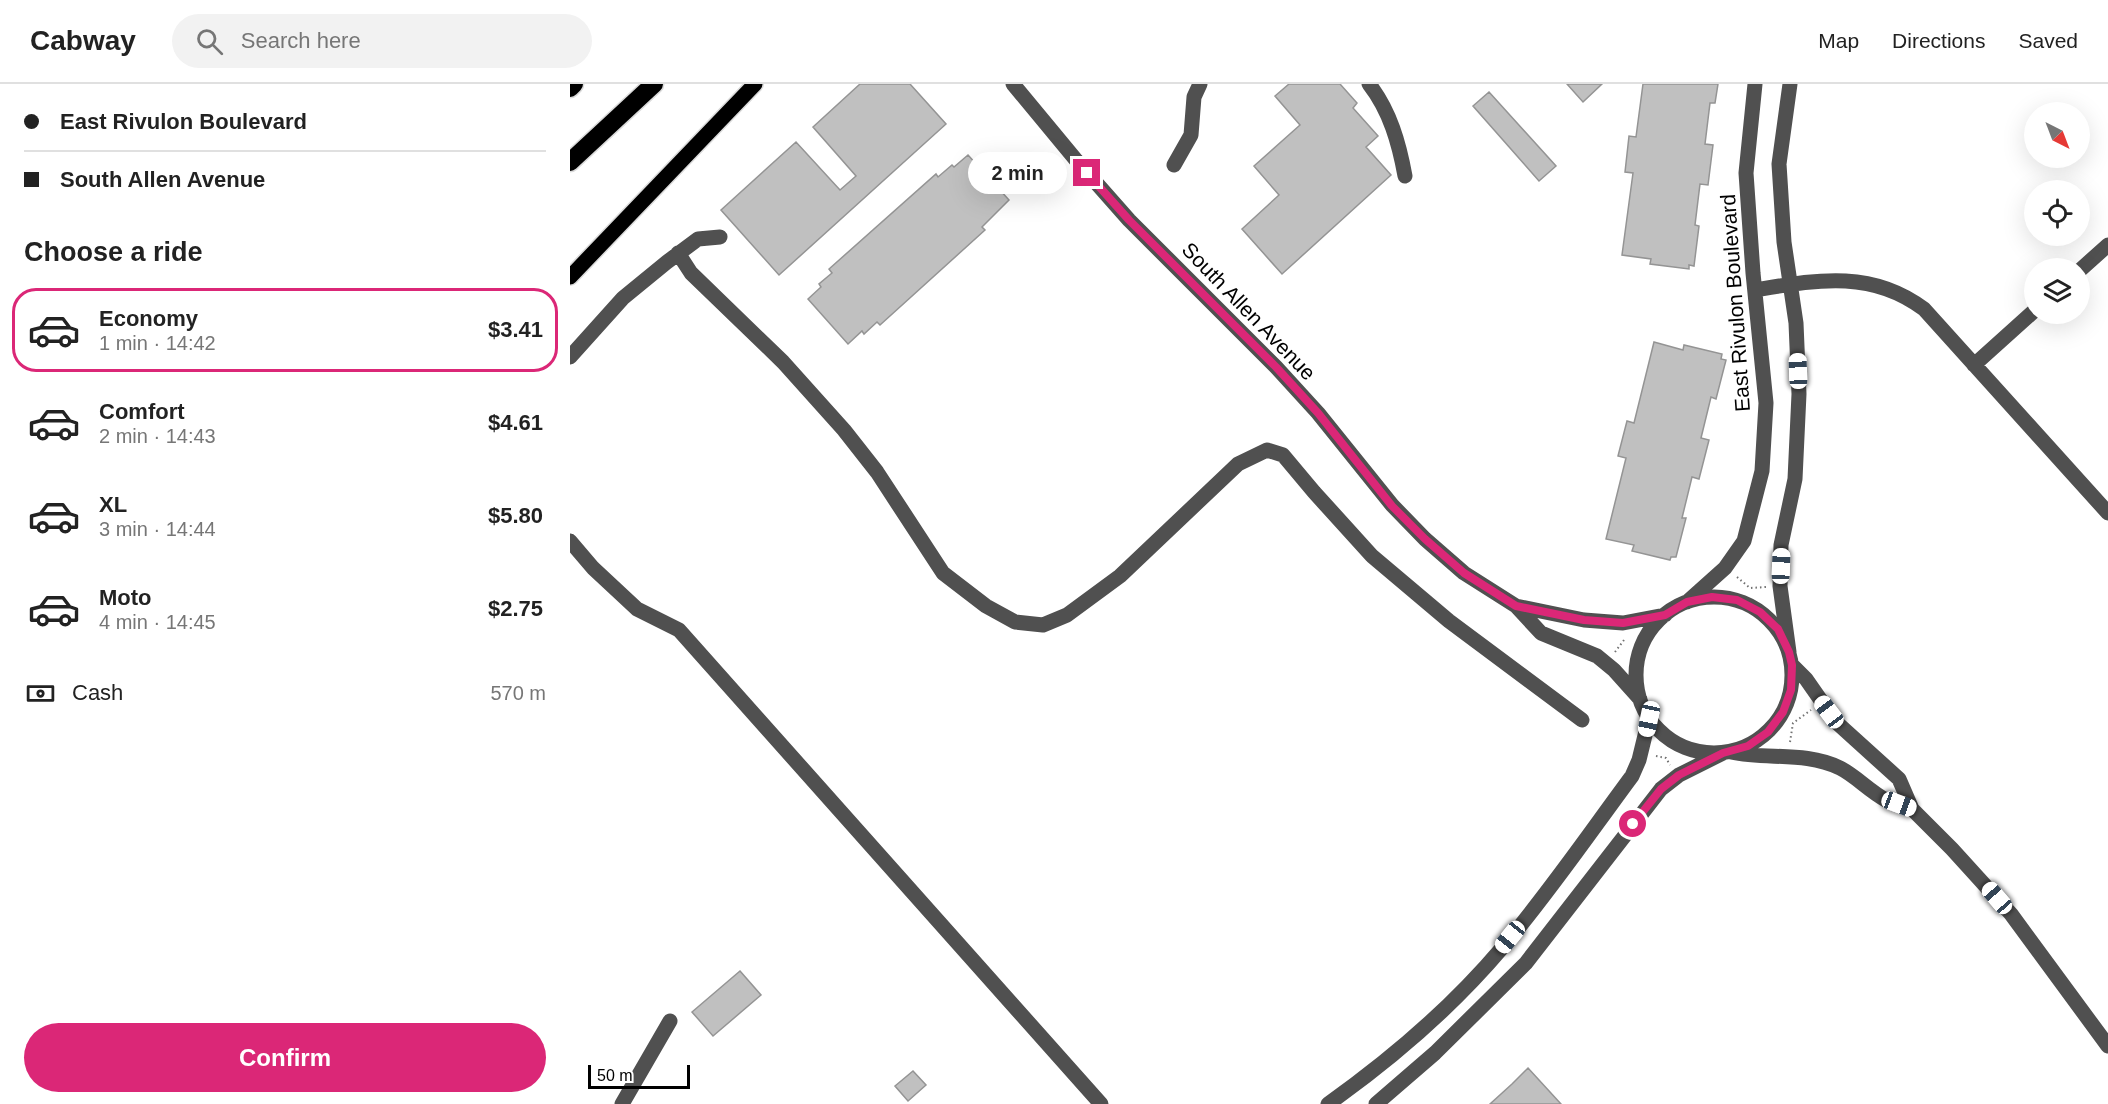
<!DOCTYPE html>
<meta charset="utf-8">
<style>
:root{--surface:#fff;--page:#f2f2f2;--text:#222;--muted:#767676;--line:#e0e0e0;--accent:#db2777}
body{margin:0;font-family:Arial,sans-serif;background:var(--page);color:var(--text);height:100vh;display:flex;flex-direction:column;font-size:22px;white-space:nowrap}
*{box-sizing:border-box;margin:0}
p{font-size:20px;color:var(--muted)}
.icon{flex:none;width:33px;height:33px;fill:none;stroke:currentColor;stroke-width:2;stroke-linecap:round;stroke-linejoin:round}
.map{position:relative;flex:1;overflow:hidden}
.side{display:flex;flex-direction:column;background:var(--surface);width:570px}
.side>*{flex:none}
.hud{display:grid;align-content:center;height:132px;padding:0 24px;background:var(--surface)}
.needle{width:39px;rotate:138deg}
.controls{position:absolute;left:1454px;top:18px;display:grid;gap:12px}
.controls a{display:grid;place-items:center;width:66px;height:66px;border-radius:50%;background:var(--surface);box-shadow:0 6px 24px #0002;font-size:30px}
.scale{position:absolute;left:18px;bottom:15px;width:102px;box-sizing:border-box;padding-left:6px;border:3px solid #000;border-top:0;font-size:16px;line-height:21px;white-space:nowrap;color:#000;-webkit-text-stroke:4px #fff;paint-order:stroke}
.end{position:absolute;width:27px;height:27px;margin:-14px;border:8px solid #db2777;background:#fff;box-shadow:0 0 0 3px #fff}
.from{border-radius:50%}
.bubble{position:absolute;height:42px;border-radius:21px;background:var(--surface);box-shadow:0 6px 24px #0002;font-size:20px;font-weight:600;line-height:42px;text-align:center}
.car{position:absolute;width:18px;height:36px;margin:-18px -9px;border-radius:8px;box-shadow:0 0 4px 2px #0007;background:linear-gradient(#fff 24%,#345 0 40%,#fff 0 76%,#345 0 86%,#fff 0)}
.hud b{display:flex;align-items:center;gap:21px;height:57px;font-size:22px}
.hud b+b{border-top:2px solid var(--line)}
.hud i{width:15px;height:15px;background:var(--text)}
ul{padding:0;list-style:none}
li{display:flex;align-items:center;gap:18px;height:84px;margin:0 12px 9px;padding:0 12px;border:3px solid transparent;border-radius:24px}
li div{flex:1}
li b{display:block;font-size:22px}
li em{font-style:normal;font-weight:600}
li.selected{border-color:var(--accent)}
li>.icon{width:54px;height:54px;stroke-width:1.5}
h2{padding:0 24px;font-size:27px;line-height:72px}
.pay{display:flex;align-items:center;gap:15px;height:66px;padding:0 24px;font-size:22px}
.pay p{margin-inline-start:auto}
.action{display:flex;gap:12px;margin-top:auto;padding:12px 24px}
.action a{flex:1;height:69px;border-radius:36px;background:var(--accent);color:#fff;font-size:24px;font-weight:600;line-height:69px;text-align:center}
header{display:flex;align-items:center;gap:36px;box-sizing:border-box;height:84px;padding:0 30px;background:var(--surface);border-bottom:2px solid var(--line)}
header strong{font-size:28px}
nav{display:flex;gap:33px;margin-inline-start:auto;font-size:21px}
.search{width:420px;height:54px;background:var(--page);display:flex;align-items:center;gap:15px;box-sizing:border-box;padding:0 21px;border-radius:33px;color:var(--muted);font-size:22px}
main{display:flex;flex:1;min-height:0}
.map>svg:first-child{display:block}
.building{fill:#c0c0c0;stroke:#949494;stroke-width:1.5}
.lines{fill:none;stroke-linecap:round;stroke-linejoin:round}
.major-casing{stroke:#dbdbdb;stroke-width:18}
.highway-casing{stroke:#dbdbdb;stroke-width:21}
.path{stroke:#727272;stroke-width:2;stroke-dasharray:1.5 3;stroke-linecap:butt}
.minor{stroke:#505050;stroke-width:15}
.major{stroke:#000;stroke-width:15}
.highway{stroke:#000;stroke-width:18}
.route{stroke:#db2777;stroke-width:8}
.labels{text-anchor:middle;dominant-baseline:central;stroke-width:4.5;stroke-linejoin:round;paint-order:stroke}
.street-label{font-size:21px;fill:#000;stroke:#fff}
</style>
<header>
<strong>Cabway</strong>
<div class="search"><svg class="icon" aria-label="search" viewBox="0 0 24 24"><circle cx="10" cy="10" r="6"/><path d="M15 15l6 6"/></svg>Search here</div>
<nav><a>Map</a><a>Directions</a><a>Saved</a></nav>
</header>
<main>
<section class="side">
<div class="hud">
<b><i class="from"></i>East Rivulon Boulevard</b>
<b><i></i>South Allen Avenue</b>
</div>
<h2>Choose a ride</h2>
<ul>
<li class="selected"><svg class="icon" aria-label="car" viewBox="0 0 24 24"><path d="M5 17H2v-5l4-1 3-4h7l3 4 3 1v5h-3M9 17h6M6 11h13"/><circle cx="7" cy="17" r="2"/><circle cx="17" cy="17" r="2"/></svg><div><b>Economy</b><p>1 min · 14:42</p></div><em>$3.41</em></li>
<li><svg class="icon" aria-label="car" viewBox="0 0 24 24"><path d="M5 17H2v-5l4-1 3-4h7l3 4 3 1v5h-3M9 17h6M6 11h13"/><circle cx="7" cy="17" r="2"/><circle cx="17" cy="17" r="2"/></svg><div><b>Comfort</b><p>2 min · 14:43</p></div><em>$4.61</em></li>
<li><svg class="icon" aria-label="car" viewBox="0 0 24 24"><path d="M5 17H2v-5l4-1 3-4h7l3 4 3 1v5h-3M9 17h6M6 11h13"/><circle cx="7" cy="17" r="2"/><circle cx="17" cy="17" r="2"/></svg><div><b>XL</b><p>3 min · 14:44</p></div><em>$5.80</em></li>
<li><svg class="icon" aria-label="car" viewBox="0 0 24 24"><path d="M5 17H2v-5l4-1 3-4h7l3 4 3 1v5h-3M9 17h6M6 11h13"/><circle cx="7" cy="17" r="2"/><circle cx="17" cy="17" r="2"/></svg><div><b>Moto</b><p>4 min · 14:45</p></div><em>$2.75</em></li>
</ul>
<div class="pay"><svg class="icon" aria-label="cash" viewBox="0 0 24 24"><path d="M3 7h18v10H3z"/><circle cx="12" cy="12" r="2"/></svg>Cash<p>570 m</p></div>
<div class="action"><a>Confirm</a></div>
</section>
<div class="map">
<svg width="1538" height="1020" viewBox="0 0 1538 1020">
<rect width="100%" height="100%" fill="#fff"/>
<path class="building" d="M290,0H340L376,40L209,191L151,126L226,58L270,106L286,92L243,43Z
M719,0H770L787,19L783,24L808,52L796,63L821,91L712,190L672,145L709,111L684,82L730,41L705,12Z
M997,0H1032L1013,18Z
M1073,0H1148L1145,19H1140L1135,60L1143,61L1138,101L1130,100L1125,141L1129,142L1124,182L1119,181V185L1080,180L1081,175L1052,171L1063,89L1055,88L1059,52L1066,53Z
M919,8L986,82L969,97L903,22Z
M398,71L439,116L412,143L415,146L310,241L307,238L294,250L292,247L278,260L238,215L251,203L249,200L262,189L259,185L366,90L368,93L382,81L384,83Z
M1084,258L1113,266L1114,261L1152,270L1151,275L1156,276L1146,315L1141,313L1131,354L1139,356L1129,395L1122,393L1112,434H1116L1106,473H1101L1100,476L1062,467L1064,461L1036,455L1056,374L1048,372L1057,337L1064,339Z
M170,887L191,911L143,952L122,928Z
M958,984L991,1020H920L942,1000Z
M343,987L356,1001L338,1017L325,1002Z"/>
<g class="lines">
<defs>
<path id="major" d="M0,193L185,0"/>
<path id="highway" d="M0,4L4,0
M0,78L84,0"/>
</defs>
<use href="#major" class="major-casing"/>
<use href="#highway" class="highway-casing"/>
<path class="path" d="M1167,493L1180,504L1196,503
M1045,568L1054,556V553
M1220,658L1223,639L1241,626
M1086,672L1096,674L1100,681"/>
<path class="minor" d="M443,0L506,76L559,136L706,283L748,329L822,421L855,455L894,489L946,522L971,549L1027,572L1044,586L1070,615
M799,0C820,27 829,59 835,92
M604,81L621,51L624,13L630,0
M108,169L121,189L213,278L274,346L307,388L373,489L416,522L445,538L473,541L497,531L550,492L668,380L697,366L713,371L744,408L802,472L879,537L1012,636
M1509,187L1538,161
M1185,206C1246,196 1301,185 1354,225L1538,429
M0,273L53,214L97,178L128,155L150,153
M1404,281L1464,227
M0,457L23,484L67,525L109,546L531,1020
M1066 591a78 78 0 1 1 156 0a78 78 0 1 1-156 0Z
M1117,518L1155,484L1174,457L1192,387L1196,319L1183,189L1176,89L1185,0
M946,522L1014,536L1053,539L1095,531
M1219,568L1210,502L1211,461L1225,395L1229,310L1226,239L1214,158L1209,80L1220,0
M1222,581L1236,595L1266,638L1329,695L1342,725L1382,765L1441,830L1538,962
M1161,668C1197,676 1235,667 1270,684C1286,692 1299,707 1316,716C1324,720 1333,722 1342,725
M52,1020L100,937
M758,1020C820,976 882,923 932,864C978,810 1019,750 1062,692L1069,676L1079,635
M806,1020L865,969L956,879L1091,705L1109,691L1153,669"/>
<use href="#major" class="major"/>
<use href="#highway" class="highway"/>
</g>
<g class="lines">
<path class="route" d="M517,89L559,136L706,283L748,329L822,422L855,455L894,489L946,522L1014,536L1053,539L1095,531L1117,518L1142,513L1167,516L1190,528L1208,545L1219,568L1222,581L1221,606L1213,628L1198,648L1178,662L1153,669L1109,691L1091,705L1063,740"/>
</g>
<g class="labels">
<g class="street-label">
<text transform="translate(1165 219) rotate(-94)">East Rivulon Boulevard</text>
<text transform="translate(679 227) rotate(46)">South Allen Avenue</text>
</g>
</g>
</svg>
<div class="controls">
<a><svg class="needle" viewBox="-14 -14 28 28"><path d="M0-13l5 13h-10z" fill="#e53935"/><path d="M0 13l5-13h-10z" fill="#767676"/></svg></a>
<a><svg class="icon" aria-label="locate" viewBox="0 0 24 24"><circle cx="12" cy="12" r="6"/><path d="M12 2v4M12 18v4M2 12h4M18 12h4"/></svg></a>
<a><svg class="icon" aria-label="layers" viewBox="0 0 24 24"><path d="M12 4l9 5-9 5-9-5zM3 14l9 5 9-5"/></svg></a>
</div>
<div class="scale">50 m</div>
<i class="end from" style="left:1063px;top:740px"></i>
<i class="end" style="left:517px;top:89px"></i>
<div class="bubble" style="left:398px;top:68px;width:99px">2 min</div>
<i class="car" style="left:1228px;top:287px;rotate:358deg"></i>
<i class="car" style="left:1211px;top:482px;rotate:2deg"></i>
<i class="car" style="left:1259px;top:628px;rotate:323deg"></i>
<i class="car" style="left:1079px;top:635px;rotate:192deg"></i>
<i class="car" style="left:1329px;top:720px;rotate:110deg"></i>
<i class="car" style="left:1427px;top:814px;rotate:319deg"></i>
<i class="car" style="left:940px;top:853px;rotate:219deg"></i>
</div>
</main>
